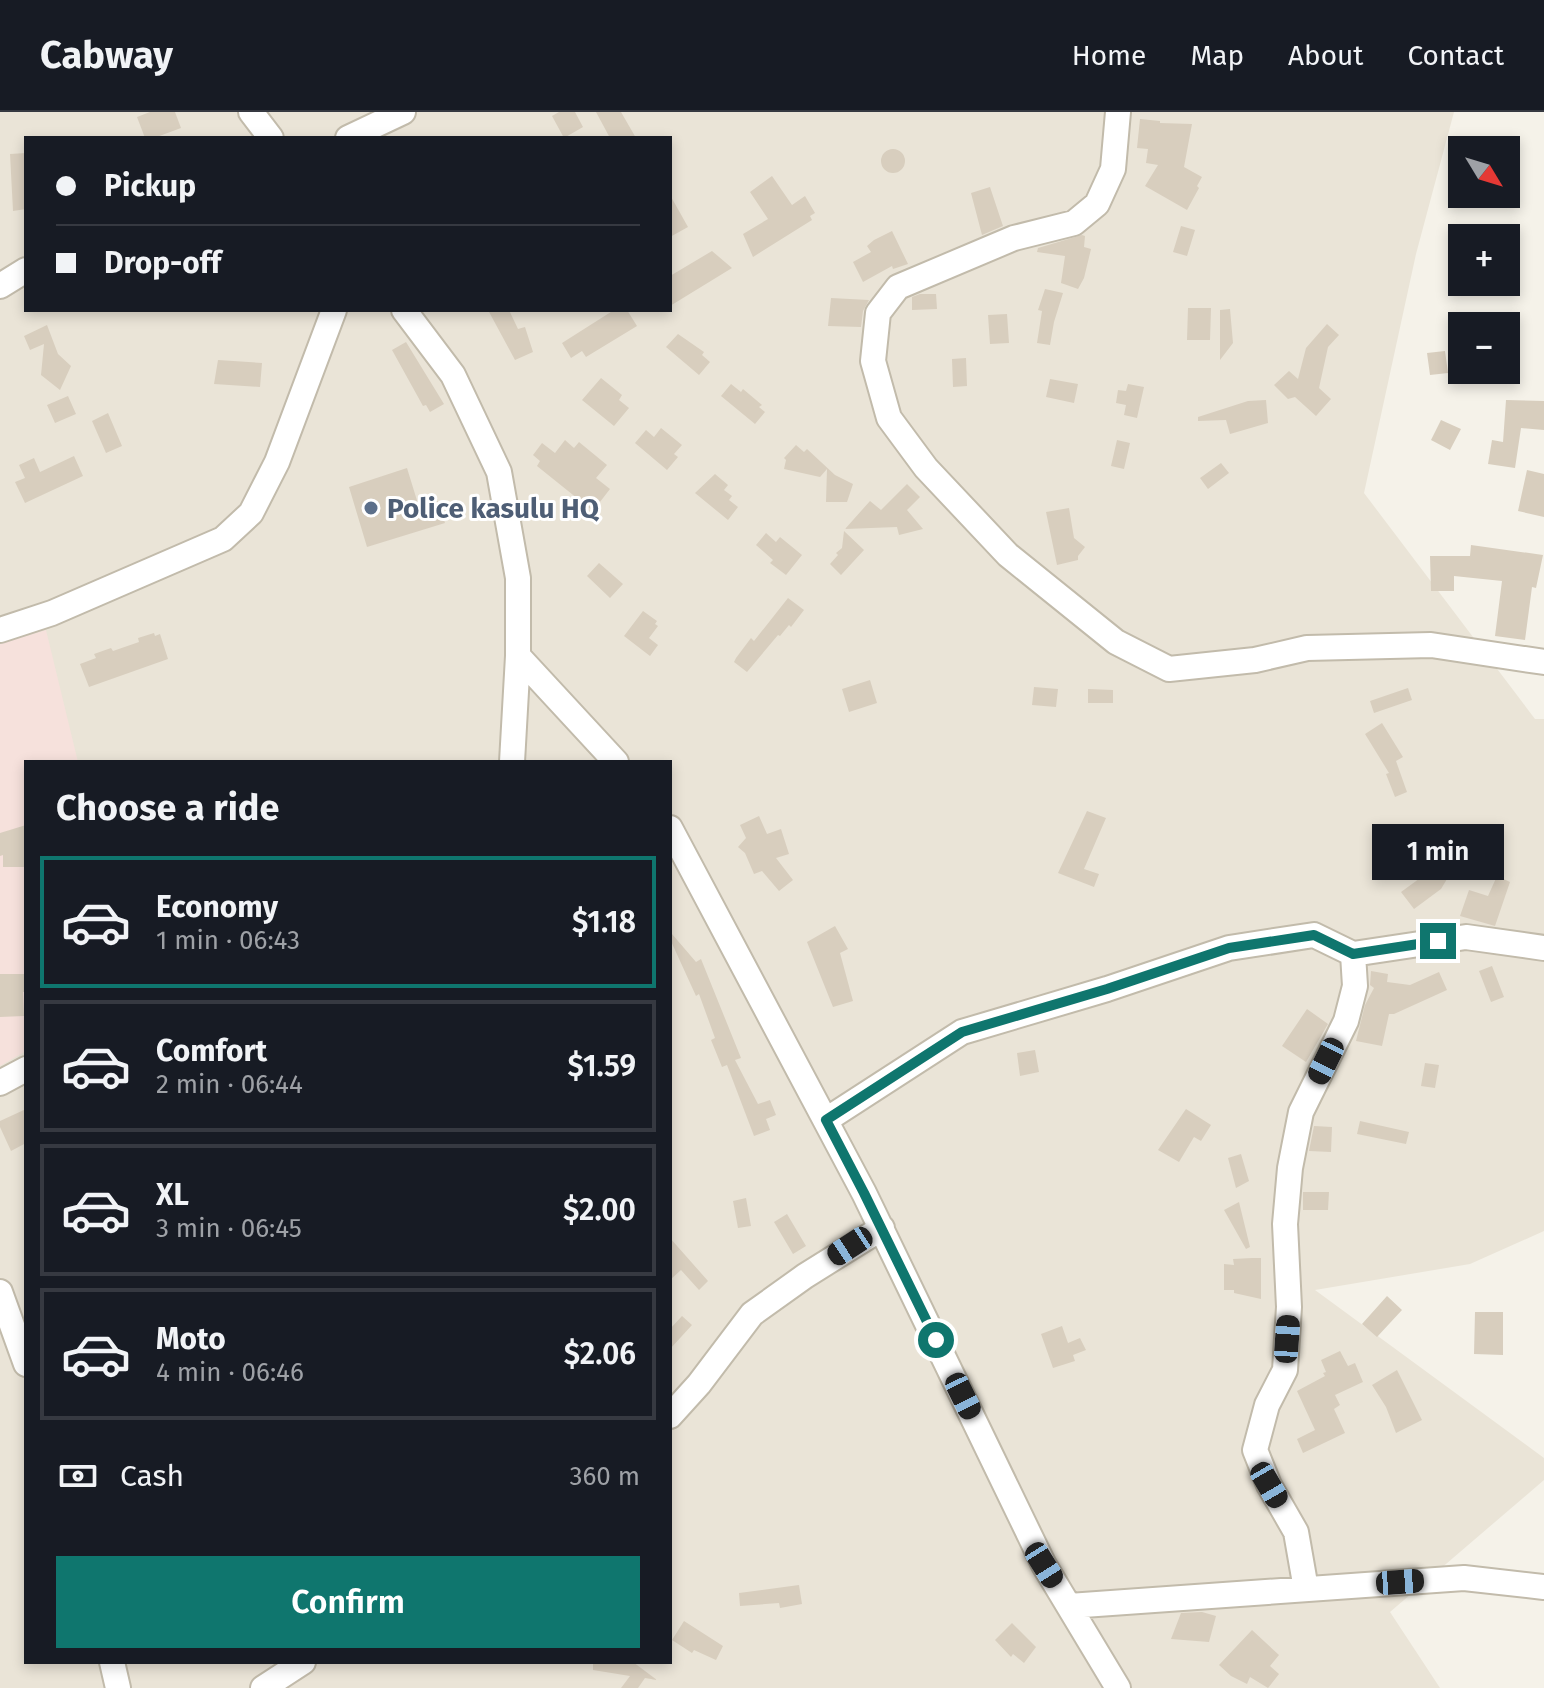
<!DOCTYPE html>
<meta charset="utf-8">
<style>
:root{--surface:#171b24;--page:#20242c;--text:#f1f3f6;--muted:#9ea1a6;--line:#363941;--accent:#0f766e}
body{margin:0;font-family:"Fira Sans",sans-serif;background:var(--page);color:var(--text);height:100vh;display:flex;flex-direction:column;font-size:30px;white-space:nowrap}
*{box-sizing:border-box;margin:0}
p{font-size:26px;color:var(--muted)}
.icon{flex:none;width:44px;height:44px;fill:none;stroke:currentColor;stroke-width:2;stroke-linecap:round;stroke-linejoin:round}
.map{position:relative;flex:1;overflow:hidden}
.drawer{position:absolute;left:24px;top:648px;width:648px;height:904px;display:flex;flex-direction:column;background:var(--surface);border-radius:0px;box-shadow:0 4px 12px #0003}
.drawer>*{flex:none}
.banner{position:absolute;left:24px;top:24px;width:648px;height:176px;border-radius:0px;box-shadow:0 4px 12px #0003;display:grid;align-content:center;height:176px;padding:0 32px;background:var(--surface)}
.needle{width:52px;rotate:128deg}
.buttons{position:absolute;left:1448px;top:24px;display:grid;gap:16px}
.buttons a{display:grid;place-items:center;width:72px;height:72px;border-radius:0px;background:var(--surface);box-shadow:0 4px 12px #0003;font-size:40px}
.end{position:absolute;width:36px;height:36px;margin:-18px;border:10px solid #0f766e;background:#fff;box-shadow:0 0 0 4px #fff}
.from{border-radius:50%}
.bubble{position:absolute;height:56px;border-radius:0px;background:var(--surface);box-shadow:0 4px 12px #0003;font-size:26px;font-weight:600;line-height:56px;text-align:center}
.car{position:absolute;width:24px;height:48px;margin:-24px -12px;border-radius:10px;box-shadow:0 0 6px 2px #0007;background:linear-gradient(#222 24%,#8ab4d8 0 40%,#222 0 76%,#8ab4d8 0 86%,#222 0)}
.banner b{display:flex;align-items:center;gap:28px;height:76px;font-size:30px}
.banner b+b{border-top:2px solid var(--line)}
.banner i{width:20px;height:20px;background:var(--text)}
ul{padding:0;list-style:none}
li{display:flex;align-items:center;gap:24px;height:132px;margin:0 16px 12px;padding:0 16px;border:4px solid var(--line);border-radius:0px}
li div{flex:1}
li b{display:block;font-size:30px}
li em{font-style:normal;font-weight:600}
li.selected{border-color:var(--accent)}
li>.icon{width:72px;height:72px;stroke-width:1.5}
h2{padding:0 32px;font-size:36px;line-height:96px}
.pay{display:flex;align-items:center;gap:20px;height:88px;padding:0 32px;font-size:30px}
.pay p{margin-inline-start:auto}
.button{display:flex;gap:16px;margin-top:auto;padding:16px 32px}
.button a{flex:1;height:92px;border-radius:0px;background:var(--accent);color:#fff;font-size:32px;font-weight:600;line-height:92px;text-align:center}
header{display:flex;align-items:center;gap:48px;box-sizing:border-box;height:112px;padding:0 40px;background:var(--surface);border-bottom:2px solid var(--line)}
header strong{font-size:38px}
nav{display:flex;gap:44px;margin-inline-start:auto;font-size:28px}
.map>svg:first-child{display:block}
.residential{fill:#eae4d7;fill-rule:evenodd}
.medical{fill:#f6e1dc}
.building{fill:#d8cebe}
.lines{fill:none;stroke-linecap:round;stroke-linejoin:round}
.minor-casing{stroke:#c2bbab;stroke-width:28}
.minor{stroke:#fff;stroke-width:24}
.route{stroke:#0f766e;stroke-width:10}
.service-dot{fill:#5c6f8a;stroke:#fff;stroke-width:3}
.labels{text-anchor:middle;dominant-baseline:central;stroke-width:6;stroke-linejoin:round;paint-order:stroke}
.service-label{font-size:28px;font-weight:bold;fill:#4e5e75;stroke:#fff;text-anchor:start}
</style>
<header>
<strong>Cabway</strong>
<nav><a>Home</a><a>Map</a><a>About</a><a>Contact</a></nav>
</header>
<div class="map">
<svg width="1544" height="1576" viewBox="0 0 1544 1576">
<rect width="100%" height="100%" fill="#f5f2e9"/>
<path class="residential" d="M0,0H1454L1416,142L1364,381L1535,607H1544V1119L1470,1152L1315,1178L1544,1346V1368L1390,1500L1440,1576H0ZM26,26H670V198H26ZM26,650H670V1550H26Z"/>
<path class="medical" d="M46,518L78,650H26V939L0,954V532Z"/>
<path class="building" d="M150,0H175L181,16L154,26H145L137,5Z
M559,0H575L583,15L564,26L552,4Z
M596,0H621L636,26H610Z
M1140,7L1160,9V11L1192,12L1184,55L1202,65L1197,74L1199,76L1187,98L1145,74L1158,53L1146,51L1148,37L1137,36Z
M881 49a12 12 0 1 1 24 0a12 12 0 1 1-24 0Z
M26,41V97L13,99L10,42Z
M772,64L792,93L805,84L815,101L810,104L812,108L753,145L743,122L768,107L750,80Z
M990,75L1003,114L982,123L971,81Z
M670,83L688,115L670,125Z
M1181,114L1195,118L1187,144L1173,140Z
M892,119L908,152L893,157L892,154L863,170L853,150L871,140L867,134L874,128Z
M1082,123L1085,124L1084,135L1091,137L1084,166L1078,177L1061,171L1065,144L1037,140L1038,136Z
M712,139L732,156L670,194V164Z
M1045,177L1063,181L1054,210L1050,233L1037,231L1042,199L1038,198Z
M920,182H936L937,197L912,198V185Z
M831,186L869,188L863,199L861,215L828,214Z
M1188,196H1211L1210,228H1187Z
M1230,197L1233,231L1220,248V198Z
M488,198H509L518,217L525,215L533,240L515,248Z
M614,198H627L637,214L586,245L582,239L571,246L562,231Z
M1007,202L1009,231L990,232L988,203Z
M1327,212L1339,223L1328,235L1319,276L1331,287L1316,304L1295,285L1288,287L1274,273L1289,259L1298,267L1306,236Z
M47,213L58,242L71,254L60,278L41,263L44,232L30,238L24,224Z
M678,222L704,240L702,243L710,250L699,263L666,235Z
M406,230L444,292L430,300L426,293L423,294L392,238Z
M1445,239L1448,261L1430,263L1427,241Z
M966,246L967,274L953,275L952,247Z
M218,248L262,251L260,275L214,272Z
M601,266L622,283L619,288L629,296L614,314L582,288Z
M1050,267L1078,272L1074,291L1046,285Z
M731,272L741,280L743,277L762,293L759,295L765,300L755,312L721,284Z
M1128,272L1144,275L1137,306L1124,303L1126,293L1116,291L1118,278L1126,279Z
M68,284L76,302L55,311L47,293Z
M1266,288L1268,311L1230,322L1226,308L1198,309V305L1248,289Z
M1506,288L1544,289V318L1521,316L1515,356L1488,352L1492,328L1503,330Z
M108,301L122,334L106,341L92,309Z
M1441,308L1461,317L1450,338L1431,328Z
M661,316L682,333L674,342L678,345L667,358L635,331L646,318L654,325Z
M565,328L574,336L579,330L607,353L596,366L610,377L593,399L537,354L540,349L533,343L542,331L555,341Z
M1117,328L1130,331L1124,357L1111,354Z
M796,333L804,340L807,337L835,363L853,372L847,390H826L827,357L820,365L784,357L786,348L784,346Z
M74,344L83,364L25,391L15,370L25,366L19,353L34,346L40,360Z
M1221,351L1229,361L1208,377L1200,366Z
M407,356L419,395L438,389L445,411L367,435L349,375Z
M1527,358L1544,362V405L1518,399Z
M715,362L728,373L724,378L732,384L729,388L738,395L728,408L695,381Z
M907,372L920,385L907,398L923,417L899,423L897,415L845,417L870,389L881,398Z
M1069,396L1074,426L1085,435L1078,444V448L1057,453L1046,400Z
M844,419L864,438L841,463L830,452L838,443L836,441L842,436Z
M766,421L776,430L780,425L802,443L786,463L770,451L773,448L756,433Z
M1471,433L1543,443L1536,476L1532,475L1525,528L1495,524L1502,469L1454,464V479H1431L1430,444H1470Z
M599,451L623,472L610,486L587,464Z
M788,486L804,498L791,515L789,513L780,524L778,523L747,560L734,550L736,546L751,526L754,529Z
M643,499L657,509L655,512L658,514L649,526L658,533L650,544L624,524Z
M154,521L155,524L160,522L168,547L89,575L80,552L96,546L94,542L111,536L113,539L139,530L138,526Z
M870,568L877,591L849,600L842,577Z
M1034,575L1058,577L1056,595L1032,593Z
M1408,576L1412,588L1374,601L1370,589Z
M1088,577L1113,578V591H1088Z
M1382,611L1403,645L1396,649L1407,680L1395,685L1386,662L1389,661L1365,622Z
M1087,699L1106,706L1084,757L1099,762L1094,775L1058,761Z
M759,704L767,722L781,717L789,742L776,746L793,768L779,779L762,759L754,762L745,741L738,735L746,726L740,713Z
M26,713V755H3V743L0,744V721Z
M1440,733L1457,741L1447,767L1441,777L1414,797L1401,780L1427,761Z
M1497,764L1510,770L1495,814L1460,804L1469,778L1488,784Z
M835,814L848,837L840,841L853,889L833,895L807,830Z
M672,822L696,850L701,847L741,946L735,948L758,992L770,988L776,1003L766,1007L770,1018L754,1024L727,953L722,955L711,928L715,926L699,882L696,884L670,827Z
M1492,854L1504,885L1491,890L1479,859Z
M1371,859L1388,862L1387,870L1410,873L1439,860L1447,878L1394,902H1389L1382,934L1356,929L1365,893L1374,876L1370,873Z
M0,862H26V880H23L24,904L0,905Z
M1307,897L1328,912L1306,950L1282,934Z
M1035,938L1039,960L1020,964L1017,941Z
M1425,951L1439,953L1435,976L1421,974Z
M26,997V1031L11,1039L0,1015V1009Z
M1186,997L1211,1013L1201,1029L1194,1025L1179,1050L1158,1038Z
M1360,1009L1409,1020L1406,1032L1357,1022Z
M1314,1014L1332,1015L1331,1040L1309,1039Z
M1241,1042L1249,1069L1236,1076L1228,1046Z
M1303,1080H1329L1328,1098H1303Z
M746,1086L751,1114L738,1116L733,1089Z
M1239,1090L1250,1135L1246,1137L1224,1098Z
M787,1102L806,1134L793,1142L774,1110Z
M670,1126L708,1169L699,1178L681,1158L670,1168Z
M1252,1146H1261V1187L1234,1181V1178H1224V1152L1234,1153L1233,1147Z
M1387,1184L1402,1198L1377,1225L1362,1212Z
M1475,1200H1503V1243L1474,1242Z
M682,1204L692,1213L670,1237V1217Z
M1062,1214L1068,1231L1080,1226L1086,1238L1073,1243L1075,1249L1053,1256L1041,1222Z
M1340,1239L1348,1254L1355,1251L1363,1270L1335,1283L1340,1293L1334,1297L1345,1321L1303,1341L1297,1327L1315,1318L1297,1279L1325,1264L1323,1261L1326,1260L1321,1248Z
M1397,1258L1422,1308L1396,1321L1386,1295L1372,1273Z
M799,1473L802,1492L780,1496L779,1491L740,1494L739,1481Z
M1202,1500L1216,1504L1209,1530L1171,1527L1181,1501Z
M684,1509L723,1534L716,1548L694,1538L692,1541L672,1528Z
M1012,1511L1036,1535L1024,1551L1013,1542L1011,1545L995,1528Z
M1252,1518L1279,1543L1270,1554L1279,1562L1268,1576L1250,1565L1247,1572L1231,1564L1219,1553Z
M593,1550H633L657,1568L645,1566L638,1576H621L630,1564L593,1558Z"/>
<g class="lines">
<defs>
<path id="minor" d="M251,0L271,26
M1118,0L1113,57L1097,92L1074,111L1014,126L898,175L878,201L873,249L889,306L926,356L1008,443L1116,530L1169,557L1255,548L1307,536L1431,533L1544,550
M348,26L403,0
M0,174L26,158
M404,198L453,263L499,360L518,466V544L616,650
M0,518L52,501L223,427L251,401L277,350L334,198
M512,650L518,544
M670,716L864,1081L1044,1453L1118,1576
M1353,842L1466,825L1544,836
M0,971L26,957
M826,1008L962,920L1107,877L1229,836L1314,823L1353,842L1355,874L1346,909L1301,1000L1290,1056L1285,1112L1289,1195L1285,1258L1267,1293L1255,1338L1269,1373L1296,1420L1306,1477
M0,1180L26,1252
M670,1304L699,1272L752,1202L805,1164L882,1116
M1069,1494L1464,1466L1544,1475
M112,1550L118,1576
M263,1576L303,1550"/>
</defs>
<use href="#minor" class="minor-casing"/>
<use href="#minor" class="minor"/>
</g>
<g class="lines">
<path class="route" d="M936,1228L864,1081L826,1008L962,920L1107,877L1229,836L1314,823L1353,842L1438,829"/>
</g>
<circle class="service-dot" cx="371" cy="396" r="8"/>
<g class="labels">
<g class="service-label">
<text x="387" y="396">Police kasulu HQ</text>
</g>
</g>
</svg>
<div class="buttons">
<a><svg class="needle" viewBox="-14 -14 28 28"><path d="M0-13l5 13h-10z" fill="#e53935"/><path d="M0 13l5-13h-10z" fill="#9ea1a6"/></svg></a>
<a>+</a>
<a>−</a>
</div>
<i class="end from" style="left:936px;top:1228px"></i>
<i class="end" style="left:1438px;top:829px"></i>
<div class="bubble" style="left:1372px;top:712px;width:132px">1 min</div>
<i class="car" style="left:1326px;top:949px;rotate:206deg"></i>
<i class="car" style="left:850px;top:1134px;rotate:237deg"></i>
<i class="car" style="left:1287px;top:1227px;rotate:4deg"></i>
<i class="car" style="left:963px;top:1284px;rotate:154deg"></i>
<i class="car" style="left:1269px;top:1373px;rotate:150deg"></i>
<i class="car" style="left:1044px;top:1453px;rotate:148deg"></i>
<i class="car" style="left:1400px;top:1470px;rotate:86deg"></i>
<div class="banner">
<b><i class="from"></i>Pickup</b>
<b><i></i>Drop-off</b>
</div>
<section class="drawer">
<h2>Choose a ride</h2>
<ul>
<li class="selected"><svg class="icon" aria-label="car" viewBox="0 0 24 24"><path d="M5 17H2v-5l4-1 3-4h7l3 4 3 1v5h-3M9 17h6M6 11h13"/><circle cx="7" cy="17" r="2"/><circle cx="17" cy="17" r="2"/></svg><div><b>Economy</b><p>1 min · 06:43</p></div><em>$1.18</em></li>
<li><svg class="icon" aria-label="car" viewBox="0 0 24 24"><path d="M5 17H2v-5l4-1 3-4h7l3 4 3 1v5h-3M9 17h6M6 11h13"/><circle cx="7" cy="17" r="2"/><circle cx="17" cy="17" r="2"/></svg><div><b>Comfort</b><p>2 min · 06:44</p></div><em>$1.59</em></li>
<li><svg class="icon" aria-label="car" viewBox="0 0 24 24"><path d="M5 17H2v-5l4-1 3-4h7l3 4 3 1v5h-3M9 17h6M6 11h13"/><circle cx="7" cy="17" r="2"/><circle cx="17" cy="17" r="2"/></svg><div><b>XL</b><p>3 min · 06:45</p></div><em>$2.00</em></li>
<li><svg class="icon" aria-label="car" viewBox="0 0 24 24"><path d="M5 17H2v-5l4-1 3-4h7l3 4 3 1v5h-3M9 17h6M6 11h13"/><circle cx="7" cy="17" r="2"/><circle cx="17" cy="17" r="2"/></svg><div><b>Moto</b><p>4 min · 06:46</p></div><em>$2.06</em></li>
</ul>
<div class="pay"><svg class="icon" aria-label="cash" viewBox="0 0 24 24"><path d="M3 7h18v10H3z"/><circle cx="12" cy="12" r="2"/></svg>Cash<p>360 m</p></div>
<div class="button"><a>Confirm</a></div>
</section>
</div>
